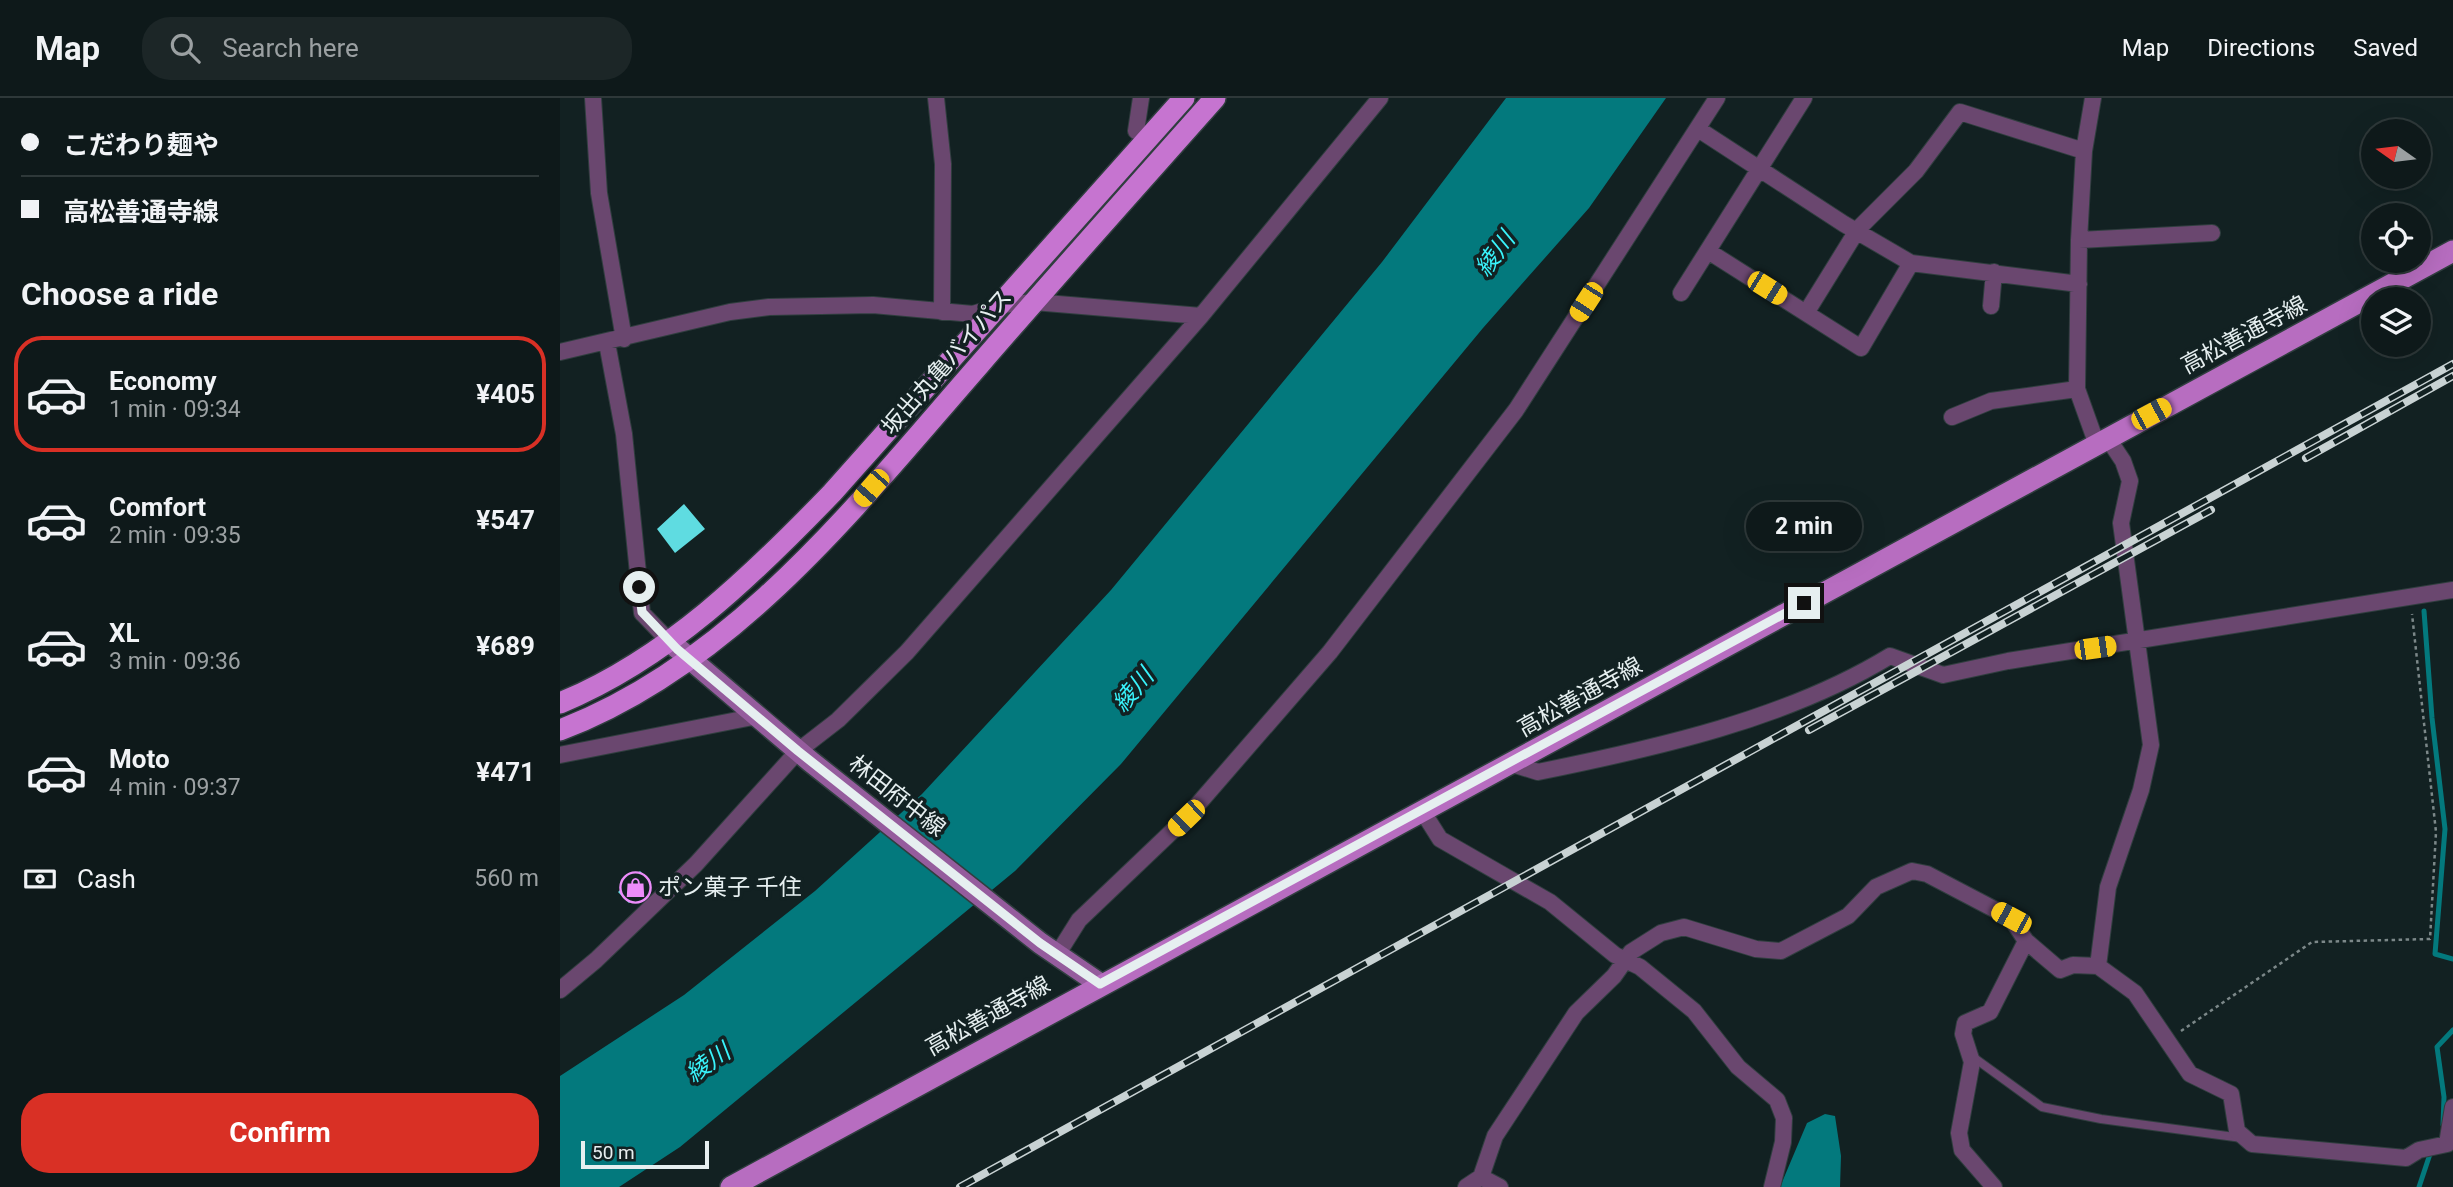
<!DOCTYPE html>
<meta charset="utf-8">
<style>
:root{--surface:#0e191a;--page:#1c2627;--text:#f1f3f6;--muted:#9ba0a2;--line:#2e3839;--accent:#d93025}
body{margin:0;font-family:Roboto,"Noto Sans JP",sans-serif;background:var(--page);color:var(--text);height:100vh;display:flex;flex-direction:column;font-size:26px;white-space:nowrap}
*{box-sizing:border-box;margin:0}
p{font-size:23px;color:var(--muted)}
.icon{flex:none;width:38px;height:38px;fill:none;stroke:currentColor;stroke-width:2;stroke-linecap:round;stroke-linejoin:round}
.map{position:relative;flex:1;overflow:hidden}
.side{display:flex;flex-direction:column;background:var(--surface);width:560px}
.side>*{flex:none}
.top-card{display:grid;align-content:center;height:154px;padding:0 21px;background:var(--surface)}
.needle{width:46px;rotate:284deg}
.buttons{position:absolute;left:1801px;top:21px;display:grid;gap:14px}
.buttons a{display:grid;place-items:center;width:70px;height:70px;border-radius:50%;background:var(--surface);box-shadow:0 7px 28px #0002,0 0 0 2px var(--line);font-size:35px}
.scale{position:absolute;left:21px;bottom:18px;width:128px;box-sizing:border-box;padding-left:7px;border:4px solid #e6eff0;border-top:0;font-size:19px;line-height:24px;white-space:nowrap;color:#e6eff0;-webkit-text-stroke:5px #122122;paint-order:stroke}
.end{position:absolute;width:32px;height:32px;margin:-16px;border:9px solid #e6eff0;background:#111;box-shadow:0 0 0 4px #111}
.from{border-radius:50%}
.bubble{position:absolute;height:49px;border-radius:24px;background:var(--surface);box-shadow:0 7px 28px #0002,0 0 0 2px var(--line);font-size:23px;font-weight:700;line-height:49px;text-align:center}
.car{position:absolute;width:21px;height:42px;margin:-21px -10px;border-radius:9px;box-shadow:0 0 5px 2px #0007;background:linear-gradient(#f5c518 24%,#345 0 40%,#f5c518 0 76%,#345 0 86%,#f5c518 0)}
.top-card b{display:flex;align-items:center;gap:24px;height:66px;font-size:26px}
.top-card b+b{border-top:2px solid var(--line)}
.top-card i{width:18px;height:18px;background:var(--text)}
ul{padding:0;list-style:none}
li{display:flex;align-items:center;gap:21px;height:116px;margin:0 14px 10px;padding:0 7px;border:4px solid transparent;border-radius:28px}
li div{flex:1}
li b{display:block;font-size:26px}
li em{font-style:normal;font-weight:700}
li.on{border-color:var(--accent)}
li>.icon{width:63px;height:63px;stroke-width:1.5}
h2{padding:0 21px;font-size:32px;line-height:84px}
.pay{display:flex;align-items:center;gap:18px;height:77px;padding:0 21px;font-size:26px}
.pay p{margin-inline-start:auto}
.action{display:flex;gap:14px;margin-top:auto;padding:14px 21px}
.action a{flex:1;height:80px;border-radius:28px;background:var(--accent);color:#fff;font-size:28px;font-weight:700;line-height:80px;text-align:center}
header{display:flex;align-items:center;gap:42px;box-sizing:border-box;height:98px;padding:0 35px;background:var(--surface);border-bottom:2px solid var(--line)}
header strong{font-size:33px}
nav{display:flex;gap:38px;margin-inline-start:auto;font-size:24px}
.search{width:490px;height:63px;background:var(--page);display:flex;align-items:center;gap:18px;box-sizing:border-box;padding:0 24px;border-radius:28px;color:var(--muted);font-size:26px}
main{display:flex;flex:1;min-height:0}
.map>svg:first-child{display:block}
.water{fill:#03797d}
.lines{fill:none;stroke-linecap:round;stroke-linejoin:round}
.stream{stroke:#03797d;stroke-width:5}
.building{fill:#5fdce1}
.service-casing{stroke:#303e3f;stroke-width:10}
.minor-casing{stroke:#303e3f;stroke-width:18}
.secondary-casing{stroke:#303e3f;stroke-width:24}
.primary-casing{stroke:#303e3f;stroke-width:24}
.trunk-casing{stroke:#303e3f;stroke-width:24}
.path{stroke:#7c8889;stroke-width:2.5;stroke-dasharray:3.5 3.5;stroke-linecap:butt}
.service{stroke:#6a476f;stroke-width:8}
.minor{stroke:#6a476f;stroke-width:16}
.secondary{stroke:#955c9d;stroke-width:21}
.primary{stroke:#b76dc0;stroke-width:21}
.trunk{stroke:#c674d0;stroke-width:21}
.rail-casing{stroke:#c8d2d3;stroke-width:8}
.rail{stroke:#122122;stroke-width:5;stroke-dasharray:16;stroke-linecap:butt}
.route{stroke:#e6eff0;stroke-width:9}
.labels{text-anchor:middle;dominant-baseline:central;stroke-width:7;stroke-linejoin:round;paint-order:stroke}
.street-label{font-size:23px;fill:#e6eff0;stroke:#122122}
.poi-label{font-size:23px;fill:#e6eff0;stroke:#122122;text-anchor:start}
.water-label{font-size:24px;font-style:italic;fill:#39f3fb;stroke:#122122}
</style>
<header>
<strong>Map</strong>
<div class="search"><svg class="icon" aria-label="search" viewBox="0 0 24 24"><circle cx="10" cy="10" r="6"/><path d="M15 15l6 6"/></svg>Search here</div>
<nav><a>Map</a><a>Directions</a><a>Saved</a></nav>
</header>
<main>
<section class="side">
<div class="top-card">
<b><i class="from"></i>こだわり麺や</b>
<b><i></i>高松善通寺線</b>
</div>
<h2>Choose a ride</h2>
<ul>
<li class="on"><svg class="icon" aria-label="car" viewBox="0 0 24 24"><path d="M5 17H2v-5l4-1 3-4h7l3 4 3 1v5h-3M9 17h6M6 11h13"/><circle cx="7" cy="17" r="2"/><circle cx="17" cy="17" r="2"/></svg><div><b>Economy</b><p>1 min · 09:34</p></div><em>¥405</em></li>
<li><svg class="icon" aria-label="car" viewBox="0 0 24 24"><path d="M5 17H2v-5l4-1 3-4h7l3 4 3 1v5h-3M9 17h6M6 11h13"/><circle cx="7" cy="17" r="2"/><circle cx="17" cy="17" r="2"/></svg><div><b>Comfort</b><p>2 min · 09:35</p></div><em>¥547</em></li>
<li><svg class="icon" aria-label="car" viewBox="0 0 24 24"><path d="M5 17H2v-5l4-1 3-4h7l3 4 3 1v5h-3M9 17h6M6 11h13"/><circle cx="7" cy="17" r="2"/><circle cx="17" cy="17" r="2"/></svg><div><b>XL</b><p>3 min · 09:36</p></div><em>¥689</em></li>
<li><svg class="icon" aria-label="car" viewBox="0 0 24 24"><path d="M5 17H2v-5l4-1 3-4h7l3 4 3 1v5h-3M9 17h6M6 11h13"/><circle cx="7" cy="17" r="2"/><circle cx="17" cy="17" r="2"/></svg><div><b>Moto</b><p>4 min · 09:37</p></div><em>¥471</em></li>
</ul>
<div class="pay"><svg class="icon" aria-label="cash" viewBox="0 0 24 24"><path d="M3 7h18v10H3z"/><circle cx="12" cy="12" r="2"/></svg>Cash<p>560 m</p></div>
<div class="action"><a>Confirm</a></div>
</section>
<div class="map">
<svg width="1893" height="1089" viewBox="0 0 1893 1089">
<rect width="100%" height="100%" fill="#122122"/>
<path class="water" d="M946,0H1106L1029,110L923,230L561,666L455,773L120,1049L59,1089H0V978L124,897L255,793L362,696L551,492L822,164Z
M1265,1016L1275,1018L1281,1058L1280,1089H1220L1247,1025Z"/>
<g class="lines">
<path class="stream" d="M1864,513L1872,620L1885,731L1875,856L1893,861
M1883,1027L1884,999L1877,949L1893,932
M1859,1089L1870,1056"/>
</g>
<path class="building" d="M124,406L145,431L115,455L97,431Z
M80,773L91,784L69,805L58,794Z"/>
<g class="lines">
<defs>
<path id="service" d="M1413,959L1482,1009L1541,1021L1682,1040"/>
<path id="minor" d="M33,0L39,95L64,241
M376,0L383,66L382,214
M1533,0L1524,53L1519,142L1517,291L1536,344
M1138,31L1284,126L1351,165L1519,186
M576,33L581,0
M1519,142L1652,135
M1148,153L1301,250L1351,165
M1121,195L1244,0
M1431,208L1434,174
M1246,215L1298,131L1356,73L1400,14L1524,53
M47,245L64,336L82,515L109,543
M0,254L170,214L209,209L313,207L413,216L442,207L474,204L641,218
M1392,319L1431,303L1517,291
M0,657L198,618
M952,666L978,674C1096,650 1227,621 1330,558L1383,577L1448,563L1893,492
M863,714L880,741L990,804L1055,857L1080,869L1134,913L1178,969L1217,1002L1224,1020L1223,1044L1212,1089
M497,857L519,822L626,720L770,554L956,312L1157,0
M1538,868L1575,895L1630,976L1671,996L1677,1033L1692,1046L1846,1060L1859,1052L1887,1046L1893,1009
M0,892L36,862L136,766L238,653L278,622L347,554L641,218L820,0
M921,1079L940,1089
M906,1089L921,1079L935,1038L1016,915L1054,878L1071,854L1101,835L1124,829L1196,851L1221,853L1288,818L1316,789L1352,773L1367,776L1451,820L1466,843L1500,872L1513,867L1538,868L1548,789L1581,692L1591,647L1561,425L1570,383L1563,363L1547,339
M1434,1089L1402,1052L1399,1035L1412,964L1403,936L1405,925L1430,914L1466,843"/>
<path id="secondary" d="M109,543L250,663L480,845L540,886"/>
<path id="primary" d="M171,1089L1893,153"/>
<path id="trunk" d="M0,605C107,561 193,477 272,395L624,0
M0,632C176,565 300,403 420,266C497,177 576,89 655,0"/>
</defs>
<use href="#service" class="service-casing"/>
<use href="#minor" class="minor-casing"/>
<use href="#secondary" class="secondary-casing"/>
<use href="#primary" class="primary-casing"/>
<use href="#trunk" class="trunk-casing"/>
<path class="path" d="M1621,933L1752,844L1870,841L1876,734L1852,516"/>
<use href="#service" class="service"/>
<use href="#minor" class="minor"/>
<use href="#secondary" class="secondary"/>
<use href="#primary" class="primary"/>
<use href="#trunk" class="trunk"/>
<defs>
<path id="rail" d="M1746,360L1893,278
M1249,632L1651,412
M400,1089L1893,266"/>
</defs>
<use href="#rail" class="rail-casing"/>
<use href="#rail" class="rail"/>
</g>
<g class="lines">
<path class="route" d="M79,489L82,514L117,551L238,653L480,845L540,886L1244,505"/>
</g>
<defs>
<symbol id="shop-ring" viewBox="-11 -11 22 22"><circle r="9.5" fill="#122122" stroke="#ed8cfa" stroke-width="1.5"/><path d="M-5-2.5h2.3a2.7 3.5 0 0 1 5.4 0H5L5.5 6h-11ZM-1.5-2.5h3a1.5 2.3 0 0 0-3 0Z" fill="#ed8cfa"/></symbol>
</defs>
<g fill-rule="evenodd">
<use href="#shop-ring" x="58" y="772" width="35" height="35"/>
</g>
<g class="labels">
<g class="street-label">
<text transform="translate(1684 237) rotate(-28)">高松善通寺線</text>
<text transform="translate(387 264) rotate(-49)">坂出丸亀バイパス</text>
<text transform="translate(1020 599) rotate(-29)">高松善通寺線</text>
<text transform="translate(337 698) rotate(38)">林田府中線</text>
<text transform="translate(428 918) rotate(-29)">高松善通寺線</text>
</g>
<g class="poi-label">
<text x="98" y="789">ポン菓子 千住</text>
</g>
<g class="water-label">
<text transform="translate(935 156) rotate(-54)">綾川</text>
<text transform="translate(573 592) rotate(-50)">綾川</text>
<text transform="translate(148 965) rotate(-35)">綾川</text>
</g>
</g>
</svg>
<div class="buttons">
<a><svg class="needle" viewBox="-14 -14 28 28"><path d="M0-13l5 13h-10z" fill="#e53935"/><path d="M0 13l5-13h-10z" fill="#9ba0a2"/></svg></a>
<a><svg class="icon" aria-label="locate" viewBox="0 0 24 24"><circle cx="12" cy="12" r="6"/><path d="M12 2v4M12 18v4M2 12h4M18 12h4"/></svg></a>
<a><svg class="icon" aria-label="layers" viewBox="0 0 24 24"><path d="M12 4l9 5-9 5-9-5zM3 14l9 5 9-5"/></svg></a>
</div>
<div class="scale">50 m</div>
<i class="end from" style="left:79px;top:489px"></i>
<i class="end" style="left:1244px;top:505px"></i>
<div class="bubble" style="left:1186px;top:404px;width:116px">2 min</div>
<i class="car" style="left:1207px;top:190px;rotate:122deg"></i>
<i class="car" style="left:1026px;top:204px;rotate:213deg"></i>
<i class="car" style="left:1591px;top:316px;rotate:62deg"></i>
<i class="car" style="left:311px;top:390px;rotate:221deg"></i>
<i class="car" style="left:1535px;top:550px;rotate:82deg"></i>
<i class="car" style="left:626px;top:720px;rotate:226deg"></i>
<i class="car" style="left:1451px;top:820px;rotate:298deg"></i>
</div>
</main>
